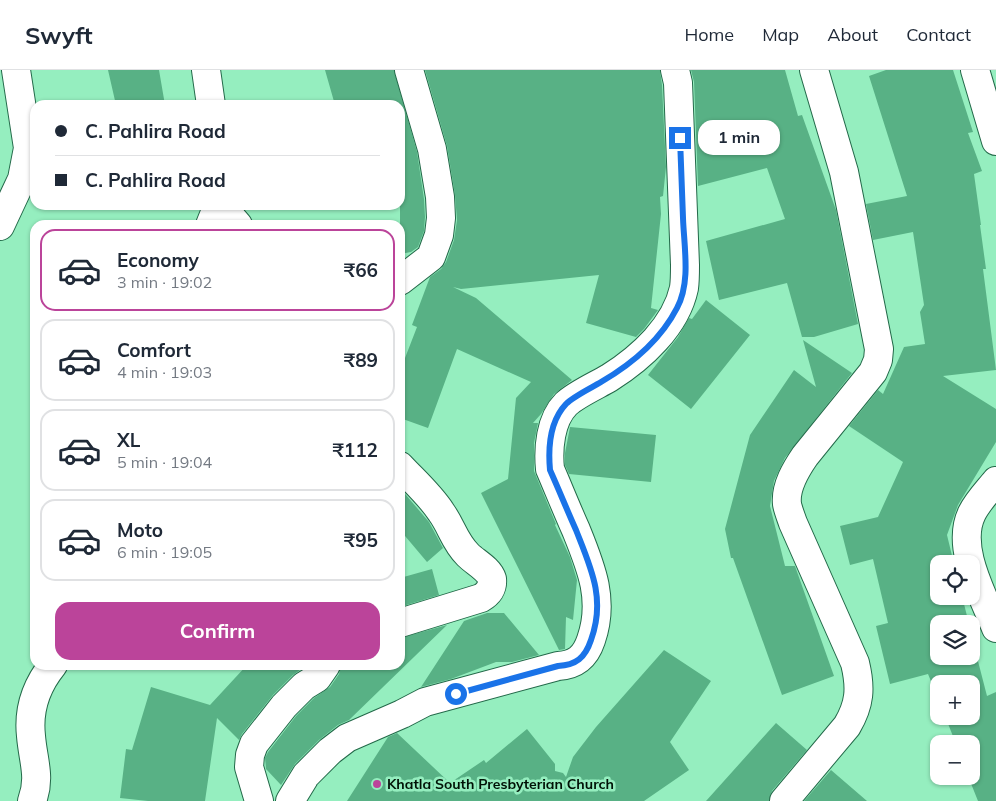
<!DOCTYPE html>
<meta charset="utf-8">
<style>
:root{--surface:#fff;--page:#f6f6f7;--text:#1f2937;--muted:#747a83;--line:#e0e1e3;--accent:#bb449a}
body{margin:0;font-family:Mulish,sans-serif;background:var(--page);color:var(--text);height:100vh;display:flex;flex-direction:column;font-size:19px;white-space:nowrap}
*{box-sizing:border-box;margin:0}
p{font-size:16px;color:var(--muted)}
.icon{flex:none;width:28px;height:28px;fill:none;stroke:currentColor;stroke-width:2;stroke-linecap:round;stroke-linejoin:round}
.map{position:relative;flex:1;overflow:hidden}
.side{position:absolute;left:30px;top:150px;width:375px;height:450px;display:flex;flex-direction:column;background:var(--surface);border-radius:15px;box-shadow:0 1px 4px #0004}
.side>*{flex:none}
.top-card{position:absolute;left:30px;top:30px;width:375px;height:110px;border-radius:15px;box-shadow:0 1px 4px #0004;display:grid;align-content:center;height:110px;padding:0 25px;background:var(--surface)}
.tools{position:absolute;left:930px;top:485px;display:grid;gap:10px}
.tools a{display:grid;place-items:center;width:50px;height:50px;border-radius:10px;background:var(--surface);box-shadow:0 1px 4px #0004;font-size:25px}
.end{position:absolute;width:22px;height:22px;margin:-11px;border:6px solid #1a73e8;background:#fff;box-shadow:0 0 0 2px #fff}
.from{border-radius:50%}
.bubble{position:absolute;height:35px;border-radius:15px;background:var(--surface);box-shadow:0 1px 4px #0004;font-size:16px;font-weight:700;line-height:35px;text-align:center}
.top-card b{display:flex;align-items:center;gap:18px;height:48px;font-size:19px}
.top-card b+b{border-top:1px solid var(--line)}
.top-card i{width:12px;height:12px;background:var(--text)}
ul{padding:9px 0 0;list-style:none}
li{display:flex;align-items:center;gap:15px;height:82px;margin:0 10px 8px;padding:0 15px;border:2px solid var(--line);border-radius:15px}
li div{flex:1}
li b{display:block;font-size:19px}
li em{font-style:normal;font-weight:700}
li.active{border-color:var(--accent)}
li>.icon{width:45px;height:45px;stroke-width:1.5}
.action{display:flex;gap:10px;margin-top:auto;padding:10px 25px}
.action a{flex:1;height:58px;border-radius:15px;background:var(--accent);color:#fff;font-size:20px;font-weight:700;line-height:58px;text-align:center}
header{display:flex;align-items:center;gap:30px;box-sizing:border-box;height:70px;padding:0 25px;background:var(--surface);border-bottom:1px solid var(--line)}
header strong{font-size:24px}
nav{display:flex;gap:28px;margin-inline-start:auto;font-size:18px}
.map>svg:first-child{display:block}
.building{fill:#58b185}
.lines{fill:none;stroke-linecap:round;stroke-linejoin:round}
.street-casing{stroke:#236949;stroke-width:30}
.street{stroke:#fff;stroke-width:28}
.route{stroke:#1a73e8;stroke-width:6}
.poi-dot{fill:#bb449a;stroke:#95eebf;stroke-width:2}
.labels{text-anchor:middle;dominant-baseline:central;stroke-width:5;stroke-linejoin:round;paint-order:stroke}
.poi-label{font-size:14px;font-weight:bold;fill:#001206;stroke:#95eebf;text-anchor:start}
</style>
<header>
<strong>Swyft</strong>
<nav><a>Home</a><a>Map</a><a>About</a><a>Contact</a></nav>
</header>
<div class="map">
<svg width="996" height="731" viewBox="0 0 996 731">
<rect width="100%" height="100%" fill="#95eebf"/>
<path class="building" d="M108,0H159L165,35H116Z
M325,0H394L417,82L424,129L425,147L424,161L418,177L411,182L400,184V35H335Z
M425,0H660L662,15L666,97L663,126L660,127L661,144L651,238L658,240L644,259L636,267L586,253L599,205L461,219L453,217L476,228L572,310L554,324L541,344L533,353H538L534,373V401L556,454L555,455L570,487L577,510L573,550L566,547L565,579L559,580L481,423L508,409L516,328L531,312L457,279L428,358L400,348V301L417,257L412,255L430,207L441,199L446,192L454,170L457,150L455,125L447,76Z
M691,0H785L798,46L802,45L836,140L858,254L814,267H802L787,213L719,230L706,171L785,149L767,98L698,116L694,12Z
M886,0H953L973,62L968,63L982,101L974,104L981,155H980L986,199H983L996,300L943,306L996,339V372L958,435L947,465L954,494H939V526H962L969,554H939V586H971V564L987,626L996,622V731H978L968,706H971V674H956L945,646H971V614H939V631L928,604L890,614L876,556L888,553L873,489L850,495L840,456L878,447L903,392L849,356L878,320L883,324L904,277L925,274L920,242L924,235L913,162L873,170L866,134L907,126L869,6Z
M706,230L750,265L691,339L648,305L678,267L689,248L692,249Z
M803,270L852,303L785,388L774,411L770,436L785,496H795L834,606L782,625L733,488H731L725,459L750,365L794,300L816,317Z
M570,357L656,365L651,412L569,404L565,395V383Z
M400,418L429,452L443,478L427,492L400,460Z
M432,499L439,525L400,537V508Z
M487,543H504L539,585L512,592H496L451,609L421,617L464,551Z
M447,555L349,650L338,655L319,670L295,694L281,715L266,699L265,688L268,682L296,646L314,628L330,617L339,604L341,595H400V568Z
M664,580L711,611L670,672L689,700L644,731H347L388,667L397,663L450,713L484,690L486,693L527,659L555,694V701L563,703L566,707L573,687L596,657Z
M247,595H307L293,605L273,625L242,664L239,670L217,648L205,731H148L120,728L126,679L132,680L151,617L210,635Z
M776,653L807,680L772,721L769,731H706Z
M831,700L867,731H804Z"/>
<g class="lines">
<defs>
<path id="street" d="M206,0L211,35
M975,0L996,71
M225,135L232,148L238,155
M210,155L218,135
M0,156L22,109L28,78L16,0
M400,211L431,187L439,165L441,148L440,127L432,79L409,0
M400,396C414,411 430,425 441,442C452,457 454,471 468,485C475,492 489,499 492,509C493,518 488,524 481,528L400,553
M996,411C988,421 978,431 972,443C955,477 983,525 996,558
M32,731C41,707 33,691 31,666C28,639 36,616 53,595
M259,731L249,697L250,685L254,674L284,636L304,616L317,608L326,595
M290,731L306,705L330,681L347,668L402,644L425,632L558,596C575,595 585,588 591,570C605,530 591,497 576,460C567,440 559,420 550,399C548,379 550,350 566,334C575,325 597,315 609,308C641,288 676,256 684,218C685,211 685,203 685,195L678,13L675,0
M784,731L847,656C860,634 861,618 855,593L793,453C791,447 788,440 787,434C785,417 796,399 805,386L873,302L878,290L879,279L844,102L814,0"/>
</defs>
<use href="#street" class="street-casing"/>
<use href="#street" class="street"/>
</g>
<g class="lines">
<path class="route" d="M456,624L558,596C576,595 585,588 591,570C606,529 591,498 576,460C567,440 559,420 550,400C548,378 550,351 566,334C574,326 591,318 601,312C632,294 660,271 677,238C691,212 684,177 683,148C682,121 681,95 680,68"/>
</g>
<circle class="poi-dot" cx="377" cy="714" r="5"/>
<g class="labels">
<g class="poi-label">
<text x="387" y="714">Khatla South Presbyterian Church</text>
</g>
</g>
</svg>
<div class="tools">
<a><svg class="icon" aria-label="locate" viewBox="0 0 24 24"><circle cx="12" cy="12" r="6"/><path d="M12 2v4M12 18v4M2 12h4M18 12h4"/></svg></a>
<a><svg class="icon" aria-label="layers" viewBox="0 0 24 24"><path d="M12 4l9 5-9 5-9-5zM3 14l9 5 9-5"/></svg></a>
<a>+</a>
<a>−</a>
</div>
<i class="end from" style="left:456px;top:624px"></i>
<i class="end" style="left:680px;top:68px"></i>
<div class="bubble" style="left:698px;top:50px;width:82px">1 min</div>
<div class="top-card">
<b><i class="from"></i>C. Pahlira Road</b>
<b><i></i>C. Pahlira Road</b>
</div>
<section class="side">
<ul>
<li class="active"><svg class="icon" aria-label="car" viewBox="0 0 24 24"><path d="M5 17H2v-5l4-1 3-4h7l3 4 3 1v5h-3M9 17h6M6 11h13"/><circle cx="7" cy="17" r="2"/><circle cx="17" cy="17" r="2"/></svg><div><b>Economy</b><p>3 min · 19:02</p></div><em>₹66</em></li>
<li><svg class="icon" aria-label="car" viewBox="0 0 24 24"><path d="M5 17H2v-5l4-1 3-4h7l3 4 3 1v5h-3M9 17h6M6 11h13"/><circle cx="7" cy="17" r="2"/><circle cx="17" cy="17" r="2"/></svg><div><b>Comfort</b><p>4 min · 19:03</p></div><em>₹89</em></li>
<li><svg class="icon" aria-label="car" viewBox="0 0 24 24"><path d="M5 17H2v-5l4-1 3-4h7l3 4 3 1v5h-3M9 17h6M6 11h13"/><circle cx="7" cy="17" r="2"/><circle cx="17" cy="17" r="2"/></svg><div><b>XL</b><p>5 min · 19:04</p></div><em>₹112</em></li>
<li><svg class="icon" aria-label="car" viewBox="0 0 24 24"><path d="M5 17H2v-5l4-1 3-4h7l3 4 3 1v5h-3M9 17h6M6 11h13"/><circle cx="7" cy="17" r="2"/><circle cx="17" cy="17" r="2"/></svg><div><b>Moto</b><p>6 min · 19:05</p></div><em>₹95</em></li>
</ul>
<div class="action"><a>Confirm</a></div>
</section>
</div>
